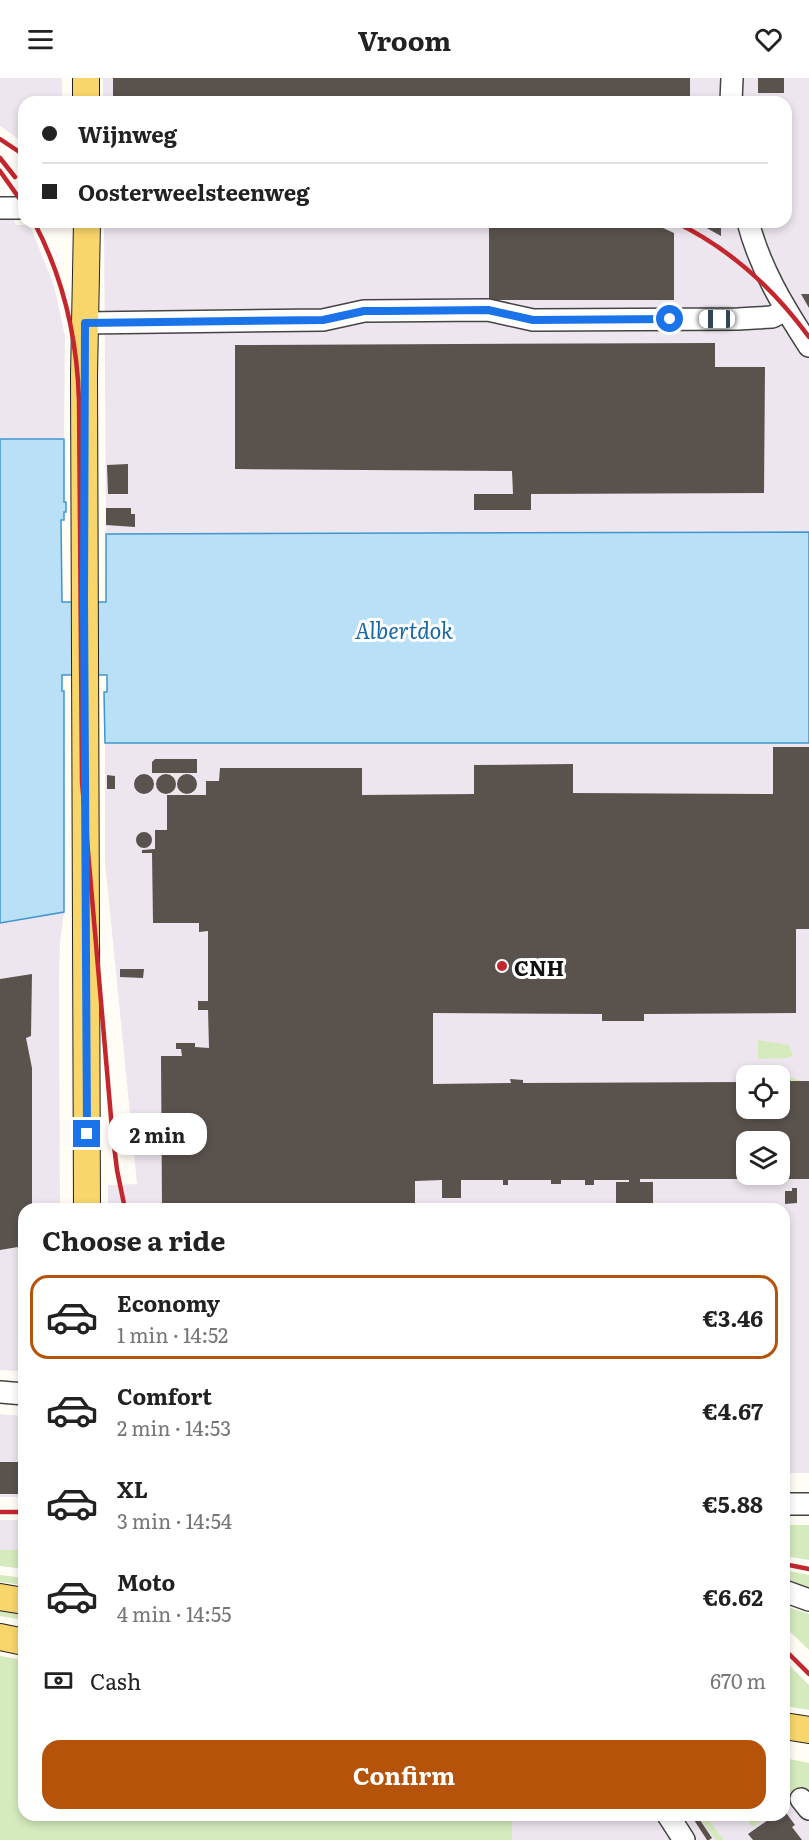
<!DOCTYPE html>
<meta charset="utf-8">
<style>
:root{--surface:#fff;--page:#f6f6f6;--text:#222;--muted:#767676;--line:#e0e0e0;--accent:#b45309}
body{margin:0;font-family:Literata,serif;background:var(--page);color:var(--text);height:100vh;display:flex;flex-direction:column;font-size:22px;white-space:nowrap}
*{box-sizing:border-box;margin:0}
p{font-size:20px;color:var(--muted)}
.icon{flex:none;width:33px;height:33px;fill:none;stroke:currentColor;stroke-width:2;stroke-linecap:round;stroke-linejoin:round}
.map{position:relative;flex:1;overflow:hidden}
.details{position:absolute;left:18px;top:1125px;width:772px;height:618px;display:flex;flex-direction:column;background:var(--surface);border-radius:18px;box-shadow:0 3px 9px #0003}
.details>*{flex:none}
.guide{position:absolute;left:18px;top:18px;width:774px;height:132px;border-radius:18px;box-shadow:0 3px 9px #0003;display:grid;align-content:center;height:132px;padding:0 24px;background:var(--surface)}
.controls{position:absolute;left:736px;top:987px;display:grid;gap:12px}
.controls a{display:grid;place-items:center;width:54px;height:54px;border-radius:12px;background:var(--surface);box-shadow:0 3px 9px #0003;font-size:30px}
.end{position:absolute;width:27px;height:27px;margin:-14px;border:8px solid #1a73e8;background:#fff;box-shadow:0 0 0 3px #fff}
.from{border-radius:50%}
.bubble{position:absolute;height:42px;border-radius:18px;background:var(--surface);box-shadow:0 3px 9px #0003;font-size:20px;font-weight:700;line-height:42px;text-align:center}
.car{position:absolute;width:18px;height:36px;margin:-18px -9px;border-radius:8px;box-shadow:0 0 4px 2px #0007;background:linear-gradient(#fff 24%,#345 0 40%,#fff 0 76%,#345 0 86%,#fff 0)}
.guide b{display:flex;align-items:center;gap:21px;height:57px;font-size:22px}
.guide b+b{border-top:2px solid var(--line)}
.guide i{width:15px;height:15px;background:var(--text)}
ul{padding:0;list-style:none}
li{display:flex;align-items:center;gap:18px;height:84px;margin:0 12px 9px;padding:0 12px;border:3px solid transparent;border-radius:18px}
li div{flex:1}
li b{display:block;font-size:22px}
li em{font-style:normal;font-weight:700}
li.active{border-color:var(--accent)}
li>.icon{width:54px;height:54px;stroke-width:1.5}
h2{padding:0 24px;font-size:27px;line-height:72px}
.pay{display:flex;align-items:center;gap:15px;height:66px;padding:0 24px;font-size:22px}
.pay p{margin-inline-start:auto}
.primary-button{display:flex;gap:12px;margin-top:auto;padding:12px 24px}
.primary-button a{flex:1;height:69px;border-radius:18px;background:var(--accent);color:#fff;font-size:24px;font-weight:700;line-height:69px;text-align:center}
header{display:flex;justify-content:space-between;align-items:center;height:78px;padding:0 24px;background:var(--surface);font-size:27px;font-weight:700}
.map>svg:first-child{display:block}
.industrial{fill:#eee6ef;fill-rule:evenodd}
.green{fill:#d5ebbd}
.water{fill:#b9e0f7;stroke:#3f96cf;stroke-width:1.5}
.building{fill:#5a524d;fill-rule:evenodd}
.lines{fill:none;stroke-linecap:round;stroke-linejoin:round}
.minor-casing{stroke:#444;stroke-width:24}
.major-casing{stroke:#222;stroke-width:28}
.minor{stroke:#fff;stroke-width:21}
.major{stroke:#f9d66b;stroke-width:26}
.rail{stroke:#c4262e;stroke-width:4.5}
.route{stroke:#1a73e8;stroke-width:8}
.poi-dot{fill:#c4262e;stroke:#fff;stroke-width:2}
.labels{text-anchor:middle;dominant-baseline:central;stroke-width:6;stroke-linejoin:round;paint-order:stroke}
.poi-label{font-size:21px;font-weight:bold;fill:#111;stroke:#fff;text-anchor:start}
.water-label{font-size:22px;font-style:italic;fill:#1768a6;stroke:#fff}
</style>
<header><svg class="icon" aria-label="menu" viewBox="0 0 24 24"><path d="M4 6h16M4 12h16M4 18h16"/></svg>Vroom<svg class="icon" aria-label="heart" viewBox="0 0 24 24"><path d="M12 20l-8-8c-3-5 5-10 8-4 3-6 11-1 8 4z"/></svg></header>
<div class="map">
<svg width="809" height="1762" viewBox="0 0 809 1762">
<rect width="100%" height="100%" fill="#fffdf5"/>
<path class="industrial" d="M0,0H62V24H24V65L0,48Z
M103,0H809V454L106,456L104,144H786V24H103Z
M0,116L16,147H26L32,152L54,208L65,258L64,361H0Z
M105,665H809V1395H785L784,1131H108V1107L137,1106L105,784ZM747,998H780V1030H747ZM747,1064H780V1096H747Z
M64,834L60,864L59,900L60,1131H24V1291L17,1293L0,1292V845Z
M0,1336L24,1338V1419H0Z
M0,1442H24V1472H0Z
M0,1580L24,1582V1737H784L785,1707L809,1713V1762H0Z"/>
<path class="green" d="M758,962L789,967L793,977L787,980L758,981Z
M757,994H773L802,1003H780V998L757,997Z
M784,1447H809V1482L785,1478Z
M0,1472H24V1491L0,1488Z
M785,1492L809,1497V1511L785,1502Z
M0,1497L24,1500V1507L0,1504Z
M785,1528L809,1536V1572L785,1549Z
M0,1530L24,1534V1542L0,1538Z
M0,1578L24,1582V1737H512V1762H0Z
M785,1583L809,1607V1632L785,1628Z
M784,1680L809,1685V1726L801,1716L785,1727Z
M697,1737H705L724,1762H716Z
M744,1737H770L752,1749Z"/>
<path class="water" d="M0,361H64V424H66V434H64V442H61L62,524H106V456L809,454V665H105L104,614H107V597H62V613H64V834L0,845Z"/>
<path class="building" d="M113,0H690V24H113Z
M758,0H784V15H758Z
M489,144H650L674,155V222H489Z
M696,144H721V158Z
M801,216H809V230Z
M715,265V289H765L764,415L531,416V432H474V416H513L512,393L235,391V267Z
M128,386V416H108L107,387Z
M106,430H131V436H135V449L106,447Z
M773,669H809V851H796V935L644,936V943H602V936L433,935V1006L511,1005L510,1001L523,1002V1005L747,1004V1030H780V1003H809V1101H640V1104H653V1125H616V1104H629V1102H594V1107H585V1102H561V1106H551V1102H508V1107H503V1102H461V1120H442V1102L415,1103V1131H162L161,978H182L181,971H176V965H195V969L209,970L208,932H198V923H208V853L199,854V845H153L152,775H142V772L155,771V752H167V717H206V703H219L220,690H362V717L474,716V687L573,686V715L773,716ZM747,1064H780V1096H747Z
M155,681H197V695H152V684Z
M177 706a10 10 0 1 1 20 0a10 10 0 1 1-20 0Z
M156 706a10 10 0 1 1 20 0a10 10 0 1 1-20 0Z
M134 706a10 10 0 1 1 20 0a10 10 0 1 1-20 0Z
M107,697L115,698V711H107Z
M136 762a8 8 0 1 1 16 0a8 8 0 1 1-16 0Z
M120,891H144L143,900L120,899Z
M32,896L31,958L26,960L32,990V1131H24V1168L0,1172V901Z
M792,1110H797V1125L785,1126V1113H792Z
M0,1384H24V1416H0Z
M784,1732L795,1747L792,1749L802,1762H753L748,1756L775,1737H784Z
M698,1739L712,1760L709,1762H707L694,1742Z"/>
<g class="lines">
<defs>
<path id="minor" d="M731,24L732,0
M0,130H24
M748,144C760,190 783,228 809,268
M85,245L323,242L364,233L488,232L533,242L738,241L772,239L786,232
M0,1314L24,1316
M784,1426H809
M784,1513L809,1522
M801,1721L809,1731
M668,1737L684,1762"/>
<path id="major" d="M86,0V24
M87,144L84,298L87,1131
M0,1519L24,1523
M0,1559L24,1564
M784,1648L809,1652"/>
</defs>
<use href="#minor" class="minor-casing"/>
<use href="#major" class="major-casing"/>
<use href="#minor" class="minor"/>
<use href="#major" class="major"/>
<path class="rail" d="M0,61L24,77
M0,80L15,99
M0,93L24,127
M34,144C63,199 77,259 79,322L82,704L112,1051L117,1092L125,1131
M202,144L256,147L304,144
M675,144C729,170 774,211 809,259
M0,1434H24
M784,1486L809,1491
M784,1571L809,1596"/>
</g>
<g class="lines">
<path class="route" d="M87,1056L84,520L85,245L323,242L364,233H385L488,232L533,242L670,241"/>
</g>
<circle class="poi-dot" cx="502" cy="888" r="6"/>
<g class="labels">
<g class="poi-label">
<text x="514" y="888">CNH</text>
</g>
<g class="water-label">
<text x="404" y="551">Albertdok</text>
</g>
</g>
</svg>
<div class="controls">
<a><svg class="icon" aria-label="locate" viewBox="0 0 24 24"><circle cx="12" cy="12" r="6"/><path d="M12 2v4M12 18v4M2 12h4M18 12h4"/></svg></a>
<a><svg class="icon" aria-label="layers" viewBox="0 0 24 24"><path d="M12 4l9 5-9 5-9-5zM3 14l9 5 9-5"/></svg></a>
</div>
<i class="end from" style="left:670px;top:241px"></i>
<i class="end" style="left:87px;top:1056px"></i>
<div class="bubble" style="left:108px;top:1035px;width:99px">2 min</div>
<i class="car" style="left:717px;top:241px;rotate:270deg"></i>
<div class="guide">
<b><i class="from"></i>Wijnweg</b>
<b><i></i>Oosterweelsteenweg</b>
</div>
<section class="details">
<h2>Choose a ride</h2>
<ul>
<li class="active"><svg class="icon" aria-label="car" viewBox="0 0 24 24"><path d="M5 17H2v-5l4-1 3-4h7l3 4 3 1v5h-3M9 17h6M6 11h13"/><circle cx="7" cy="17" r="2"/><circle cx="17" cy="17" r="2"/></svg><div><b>Economy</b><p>1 min · 14:52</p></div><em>€3.46</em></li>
<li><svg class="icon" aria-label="car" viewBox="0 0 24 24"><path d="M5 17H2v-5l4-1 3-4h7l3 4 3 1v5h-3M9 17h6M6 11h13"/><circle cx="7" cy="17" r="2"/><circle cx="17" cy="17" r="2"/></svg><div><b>Comfort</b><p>2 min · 14:53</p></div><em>€4.67</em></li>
<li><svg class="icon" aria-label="car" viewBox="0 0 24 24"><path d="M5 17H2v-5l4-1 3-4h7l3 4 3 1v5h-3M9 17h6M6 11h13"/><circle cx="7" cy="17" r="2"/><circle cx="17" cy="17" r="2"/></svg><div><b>XL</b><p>3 min · 14:54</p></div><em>€5.88</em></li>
<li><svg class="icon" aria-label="car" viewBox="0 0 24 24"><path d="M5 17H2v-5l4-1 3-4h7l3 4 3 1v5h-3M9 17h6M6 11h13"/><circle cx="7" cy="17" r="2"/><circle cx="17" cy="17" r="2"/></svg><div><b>Moto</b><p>4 min · 14:55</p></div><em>€6.62</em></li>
</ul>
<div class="pay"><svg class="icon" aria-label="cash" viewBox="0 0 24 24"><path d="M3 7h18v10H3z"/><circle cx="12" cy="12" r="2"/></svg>Cash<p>670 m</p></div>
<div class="primary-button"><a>Confirm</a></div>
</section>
</div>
